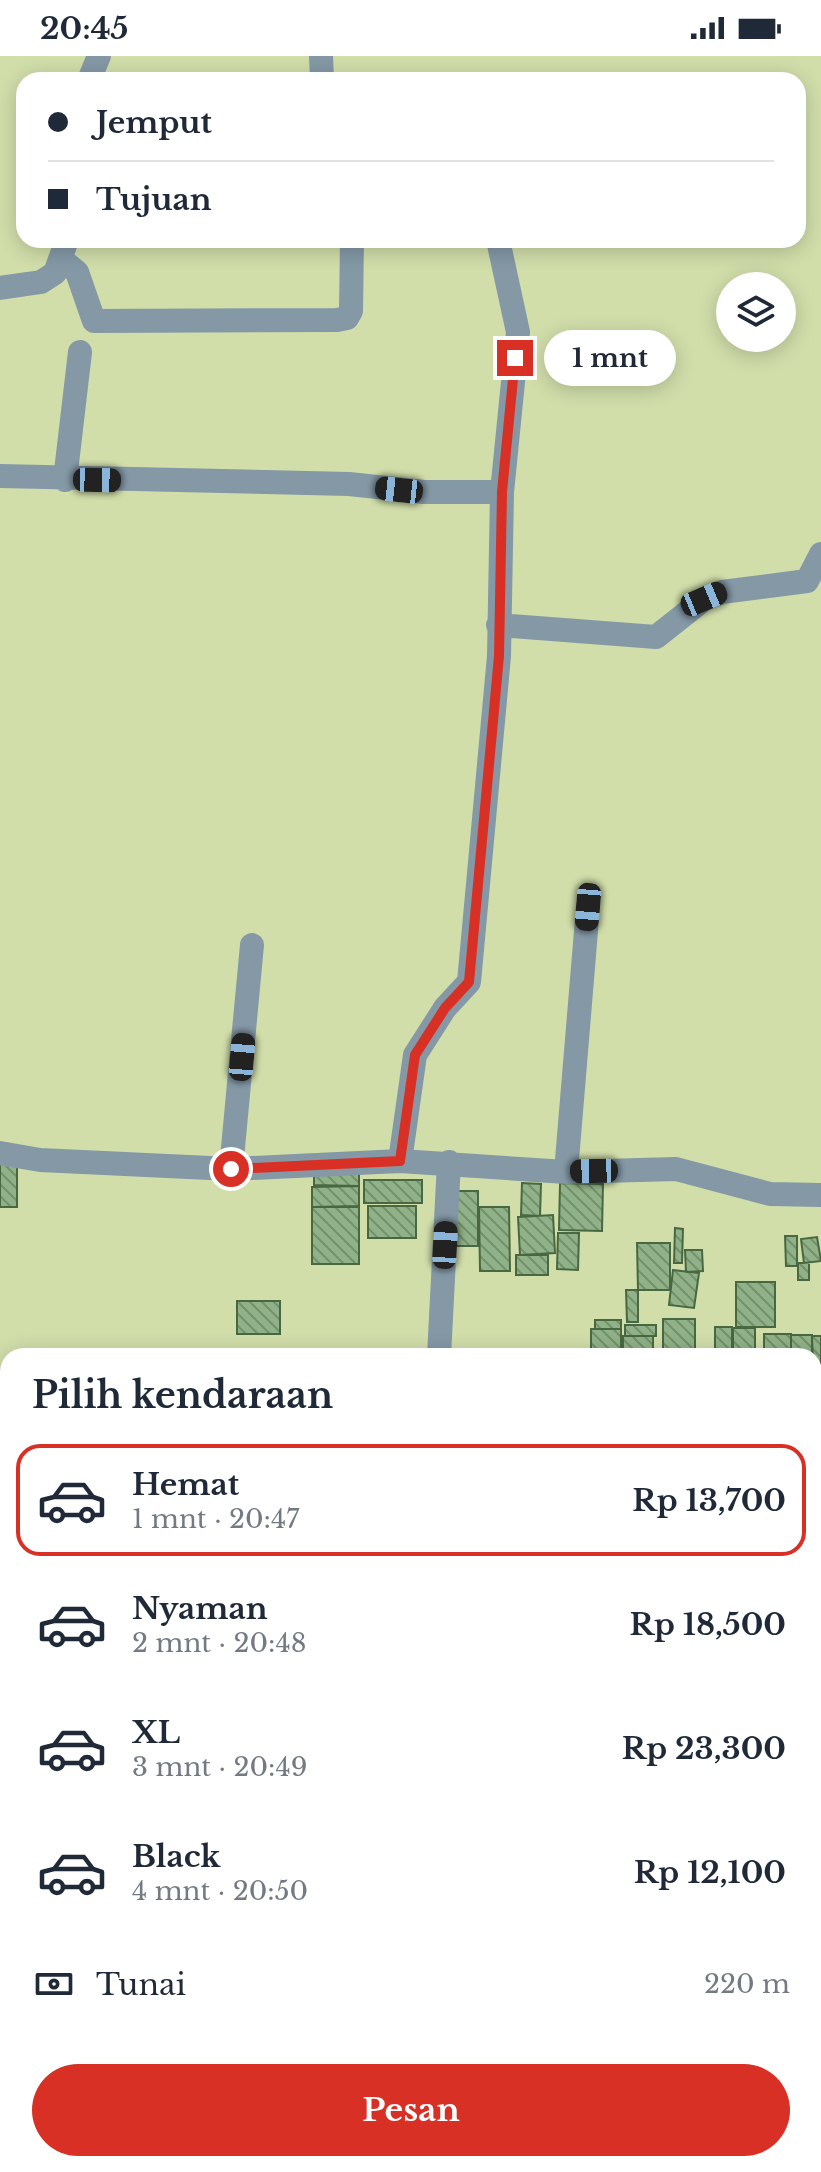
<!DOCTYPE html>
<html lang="id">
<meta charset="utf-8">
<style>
:root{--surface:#fff;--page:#f2f2f3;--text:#1f2937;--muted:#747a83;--line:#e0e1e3;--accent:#d93025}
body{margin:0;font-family:"Libre Baskerville",serif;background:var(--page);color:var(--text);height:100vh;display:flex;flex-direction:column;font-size:30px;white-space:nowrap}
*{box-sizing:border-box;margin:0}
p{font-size:26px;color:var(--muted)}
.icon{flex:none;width:44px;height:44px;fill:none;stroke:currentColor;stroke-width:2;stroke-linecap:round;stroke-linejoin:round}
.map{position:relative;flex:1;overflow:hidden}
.details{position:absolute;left:0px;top:1292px;width:822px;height:824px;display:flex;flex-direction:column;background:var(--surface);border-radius:24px 24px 0 0;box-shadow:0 4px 20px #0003}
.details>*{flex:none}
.top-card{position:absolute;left:16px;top:16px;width:790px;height:176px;border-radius:24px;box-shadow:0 4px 20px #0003;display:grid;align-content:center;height:176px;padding:0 32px;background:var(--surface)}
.fabs{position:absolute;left:716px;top:216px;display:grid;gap:16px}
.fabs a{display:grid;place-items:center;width:80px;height:80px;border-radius:50%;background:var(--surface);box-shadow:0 4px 20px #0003;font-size:40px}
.end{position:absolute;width:36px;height:36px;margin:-18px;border:10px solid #d93025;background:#fff;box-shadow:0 0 0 4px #fff}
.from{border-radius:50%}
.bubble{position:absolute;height:56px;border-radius:28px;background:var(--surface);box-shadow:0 4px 20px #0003;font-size:26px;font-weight:700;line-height:56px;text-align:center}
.car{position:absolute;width:24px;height:48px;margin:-24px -12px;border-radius:10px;box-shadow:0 0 6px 2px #0007;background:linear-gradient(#222 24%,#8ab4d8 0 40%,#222 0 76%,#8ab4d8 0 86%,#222 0)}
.top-card b{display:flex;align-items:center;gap:28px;height:76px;font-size:30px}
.top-card b+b{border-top:2px solid var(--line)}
.top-card i{width:20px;height:20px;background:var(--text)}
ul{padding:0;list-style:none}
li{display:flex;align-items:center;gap:24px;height:112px;margin:0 16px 12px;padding:0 16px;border:4px solid transparent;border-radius:24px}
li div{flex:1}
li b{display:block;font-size:30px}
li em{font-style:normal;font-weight:700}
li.on{border-color:var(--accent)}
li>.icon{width:72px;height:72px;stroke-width:1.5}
h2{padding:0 32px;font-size:36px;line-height:96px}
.pay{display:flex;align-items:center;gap:20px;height:88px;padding:0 32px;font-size:30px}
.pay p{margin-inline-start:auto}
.primary-button{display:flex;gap:16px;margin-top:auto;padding:16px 32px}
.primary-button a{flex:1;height:92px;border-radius:48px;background:var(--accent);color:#fff;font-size:32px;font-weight:700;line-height:92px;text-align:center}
.status{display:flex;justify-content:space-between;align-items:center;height:56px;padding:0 40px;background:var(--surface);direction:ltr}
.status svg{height:22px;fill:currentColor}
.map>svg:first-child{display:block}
.building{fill:url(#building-back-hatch);stroke:#496841;stroke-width:2}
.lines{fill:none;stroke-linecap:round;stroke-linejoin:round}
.minor{stroke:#8498a6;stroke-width:24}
.route{stroke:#d93025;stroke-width:10}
</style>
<div class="status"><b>20:45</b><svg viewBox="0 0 49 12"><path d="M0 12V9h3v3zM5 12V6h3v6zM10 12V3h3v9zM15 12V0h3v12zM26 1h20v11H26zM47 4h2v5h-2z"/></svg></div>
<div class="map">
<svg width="821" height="2116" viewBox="0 0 821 2116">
<defs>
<pattern id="building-back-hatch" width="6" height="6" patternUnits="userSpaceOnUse" patternTransform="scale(2)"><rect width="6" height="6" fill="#90b288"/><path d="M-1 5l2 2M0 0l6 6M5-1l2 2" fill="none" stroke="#75906d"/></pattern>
</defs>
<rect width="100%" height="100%" fill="#d1deaa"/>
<path class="building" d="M0,1101H17V1151H0Z
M314,1109L359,1110V1130L314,1129Z
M364,1124H422V1147H364Z
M522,1127L541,1128L540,1160L521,1159Z
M560,1127L603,1128L602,1175L559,1174Z
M359,1130V1150L312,1151V1131Z
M448,1135H478V1190H448Z
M368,1150H416V1182H368Z
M312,1151H359V1208H312Z
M479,1151H509L510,1215H480Z
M553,1159L555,1197L520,1199L518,1161Z
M675,1172L683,1173L682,1207H674Z
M558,1177H579L578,1214L557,1213Z
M785,1180H797V1210H786Z
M817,1181L821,1205L804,1207L801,1183Z
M637,1187H670V1234H638Z
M685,1194H702L703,1215L686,1216Z
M516,1199H548V1219H516Z
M798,1207H809V1224H798Z
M673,1214L699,1217L694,1252L669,1249Z
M736,1226H775V1271H736Z
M626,1234H638V1266H627Z
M237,1245H280V1278H237Z
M663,1263H695V1300H663Z
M595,1264H621V1273H595Z
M625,1269H656V1280H625Z
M715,1271H732V1300H715Z
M733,1272H755V1300H733Z
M591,1273H621V1300H591Z
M764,1278H791V1300H764Z
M791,1279H812V1300H791Z
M623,1280H653V1300H623Z
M812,1280H821V1332H814Z
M0,1699L8,1705L7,1749L0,1744Z
M2,1858L8,1861V1882L0,1898Z
M297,2108H341L338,2116H306L295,2111Z
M346,2108H370L367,2116H343Z
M451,2108H528V2116H451Z"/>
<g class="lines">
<path class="minor" d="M321,0L322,24
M89,24L99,0
M62,204L77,216L94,265L337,264L347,262L351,255L352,184
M0,232L41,226L55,217L67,184
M0,420L349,428L424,436H502
M65,424L80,296
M498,569L656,581L704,543L722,536L807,525L821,498
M0,1097L40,1104L231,1113L400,1105L566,1116L676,1113L770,1138L821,1139
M400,1105L415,999L445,952L469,926L499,600L502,436L518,276L498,184
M231,1113L252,889
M566,1116L588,851
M439,1300L449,1106
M397,2108L406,2116
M537,2116L539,2108"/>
</g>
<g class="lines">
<path class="route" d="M231,1113L400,1105L415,999L445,952L469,926L499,600L502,436L515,302"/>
</g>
</svg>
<div class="fabs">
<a><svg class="icon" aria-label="layers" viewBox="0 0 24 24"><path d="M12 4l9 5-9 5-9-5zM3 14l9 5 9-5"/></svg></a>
</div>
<i class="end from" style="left:231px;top:1113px"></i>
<i class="end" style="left:515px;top:302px"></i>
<div class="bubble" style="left:544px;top:274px;width:132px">1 mnt</div>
<i class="car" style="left:97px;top:424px;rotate:91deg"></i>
<i class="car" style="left:399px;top:434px;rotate:276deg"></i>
<i class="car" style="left:704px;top:543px;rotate:67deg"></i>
<i class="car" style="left:588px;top:851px;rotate:185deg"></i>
<i class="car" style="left:242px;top:1001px;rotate:5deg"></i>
<i class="car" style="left:594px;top:1115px;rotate:269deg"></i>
<i class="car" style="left:445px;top:1189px;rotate:3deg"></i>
<div class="top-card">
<b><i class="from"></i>Jemput</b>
<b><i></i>Tujuan</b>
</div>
<section class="details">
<h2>Pilih kendaraan</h2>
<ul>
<li class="on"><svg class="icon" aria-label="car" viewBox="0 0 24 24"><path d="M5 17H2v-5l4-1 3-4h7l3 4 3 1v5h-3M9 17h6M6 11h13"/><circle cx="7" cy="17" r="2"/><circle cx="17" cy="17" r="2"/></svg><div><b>Hemat</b><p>1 mnt · 20:47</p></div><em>Rp 13,700</em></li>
<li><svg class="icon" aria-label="car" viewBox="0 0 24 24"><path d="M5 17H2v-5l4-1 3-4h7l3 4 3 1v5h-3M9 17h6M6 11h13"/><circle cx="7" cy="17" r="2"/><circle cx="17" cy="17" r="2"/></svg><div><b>Nyaman</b><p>2 mnt · 20:48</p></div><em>Rp 18,500</em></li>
<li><svg class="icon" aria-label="car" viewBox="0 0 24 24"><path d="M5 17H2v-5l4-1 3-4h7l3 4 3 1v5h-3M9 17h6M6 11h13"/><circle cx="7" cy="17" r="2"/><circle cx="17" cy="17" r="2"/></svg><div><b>XL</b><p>3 mnt · 20:49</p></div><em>Rp 23,300</em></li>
<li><svg class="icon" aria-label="car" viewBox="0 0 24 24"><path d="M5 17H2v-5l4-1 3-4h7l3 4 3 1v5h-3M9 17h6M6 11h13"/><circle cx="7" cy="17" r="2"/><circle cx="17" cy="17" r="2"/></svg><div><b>Black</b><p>4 mnt · 20:50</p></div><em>Rp 12,100</em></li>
</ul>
<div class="pay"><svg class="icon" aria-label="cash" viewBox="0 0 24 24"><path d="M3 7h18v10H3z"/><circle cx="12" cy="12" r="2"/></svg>Tunai<p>220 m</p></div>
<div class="primary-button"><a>Pesan</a></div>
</section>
</div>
